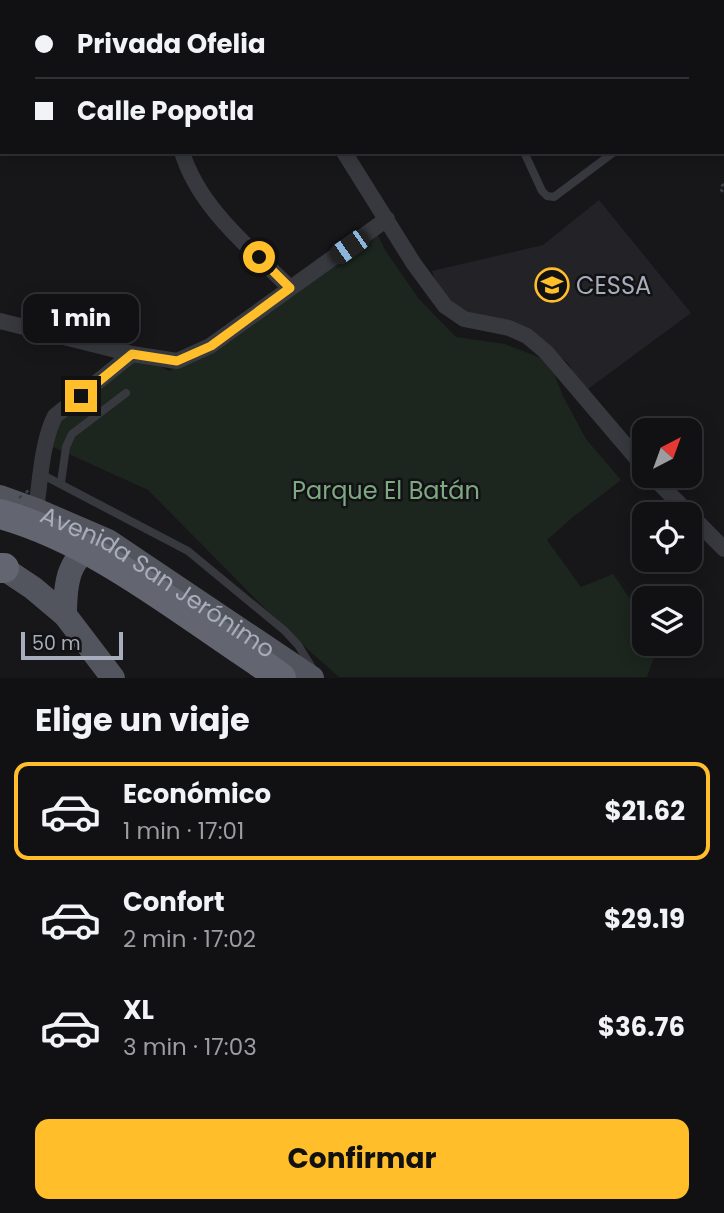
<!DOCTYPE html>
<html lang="es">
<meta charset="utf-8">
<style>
:root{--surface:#111114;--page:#1e1f22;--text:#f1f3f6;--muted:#9c9da0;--line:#303134;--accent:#ffbe2a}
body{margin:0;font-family:Poppins,sans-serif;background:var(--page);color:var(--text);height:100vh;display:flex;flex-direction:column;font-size:26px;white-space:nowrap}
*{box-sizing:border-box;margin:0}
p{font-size:23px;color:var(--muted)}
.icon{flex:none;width:38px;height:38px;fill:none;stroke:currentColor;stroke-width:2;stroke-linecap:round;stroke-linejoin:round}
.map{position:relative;height:678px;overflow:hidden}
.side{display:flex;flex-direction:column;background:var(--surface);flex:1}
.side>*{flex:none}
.guide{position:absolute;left:0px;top:0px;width:724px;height:154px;box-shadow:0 4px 18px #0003,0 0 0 2px var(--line);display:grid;align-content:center;height:154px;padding:0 35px;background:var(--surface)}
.needle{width:46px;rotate:41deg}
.buttons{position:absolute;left:632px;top:418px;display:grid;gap:14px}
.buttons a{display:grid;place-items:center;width:70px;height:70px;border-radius:14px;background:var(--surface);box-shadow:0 4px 18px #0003,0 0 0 2px var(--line);font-size:35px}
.scale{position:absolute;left:21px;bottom:18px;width:102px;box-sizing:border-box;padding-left:7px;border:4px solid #a8adbb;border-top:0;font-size:19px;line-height:24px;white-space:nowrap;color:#a8adbb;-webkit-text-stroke:5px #121215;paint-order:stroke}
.end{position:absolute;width:32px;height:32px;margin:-16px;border:9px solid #ffbe2a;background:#111;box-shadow:0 0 0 4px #111}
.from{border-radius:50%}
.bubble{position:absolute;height:49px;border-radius:14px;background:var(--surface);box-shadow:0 4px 18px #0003,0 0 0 2px var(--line);font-size:23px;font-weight:700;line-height:49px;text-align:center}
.car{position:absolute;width:21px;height:42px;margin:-21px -10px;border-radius:9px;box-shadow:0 0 5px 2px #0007;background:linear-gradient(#222 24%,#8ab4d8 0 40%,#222 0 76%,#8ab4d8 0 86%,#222 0)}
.guide b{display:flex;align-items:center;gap:24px;height:66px;font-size:26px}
.guide b+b{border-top:2px solid var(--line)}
.guide i{width:18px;height:18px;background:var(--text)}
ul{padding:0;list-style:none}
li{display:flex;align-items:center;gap:21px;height:98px;margin:0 14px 10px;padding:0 21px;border:4px solid transparent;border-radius:14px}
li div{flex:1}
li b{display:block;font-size:26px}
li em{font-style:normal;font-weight:700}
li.current{border-color:var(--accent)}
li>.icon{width:63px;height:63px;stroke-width:1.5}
h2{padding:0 35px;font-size:32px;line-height:84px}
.cta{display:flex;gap:14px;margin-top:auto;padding:14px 35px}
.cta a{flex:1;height:80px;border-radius:14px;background:var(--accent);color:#111;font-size:28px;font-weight:700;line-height:80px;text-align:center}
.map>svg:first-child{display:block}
.built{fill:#232327}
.green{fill:#1c251e}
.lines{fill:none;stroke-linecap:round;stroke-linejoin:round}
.path{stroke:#3d4046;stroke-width:2.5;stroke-dasharray:3.5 5;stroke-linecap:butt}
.lane{stroke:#38393f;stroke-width:8}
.street{stroke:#38393f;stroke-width:16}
.secondary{stroke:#45474f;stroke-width:23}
.primary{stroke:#53555e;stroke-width:24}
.highway{stroke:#636670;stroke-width:30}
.path-bridge{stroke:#3d4046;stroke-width:2.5;stroke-dasharray:3.5 5;stroke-linecap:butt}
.highway-bridge{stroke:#636670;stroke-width:30}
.route{stroke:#ffbe2a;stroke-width:9}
.labels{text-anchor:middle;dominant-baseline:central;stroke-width:5;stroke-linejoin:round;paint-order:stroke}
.poi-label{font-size:24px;fill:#a8adbb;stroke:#121215;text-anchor:start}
.park-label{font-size:24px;fill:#7da881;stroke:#121215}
.street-label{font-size:24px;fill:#a8adbb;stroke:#121215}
</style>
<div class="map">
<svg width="724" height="678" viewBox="0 0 724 678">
<rect width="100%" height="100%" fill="#17171a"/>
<path class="built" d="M599,200L691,313L584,392L568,363L544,343L478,321L442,299L432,271L543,245Z"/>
<path class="green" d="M372,222L385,250L419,299L456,337L505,344L549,361L563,396L586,439L621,480L573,517L547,540L581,587L613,574L644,619V644H659L647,677H339L288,632L148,490L51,446L54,419L142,356L169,371L212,351Z"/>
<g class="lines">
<path class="path" d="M269,0V2
M724,184L719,188L724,193"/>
<path class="lane" d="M524,152L542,191L547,196L554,197L614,152
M41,474L188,551L285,631L298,645L313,669
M61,483L66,447L72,434L126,393"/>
<path class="street" d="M12,2V0
M723,25L724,26
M182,152C199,208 250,248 290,288
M344,152L414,264L445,306L464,319L509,328L527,336L546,352L644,467
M0,321L132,354L177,361L210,346L387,219
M652,476L724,549
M36,510C40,482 42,441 55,416L132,354"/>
<path class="secondary" d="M44,2L49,0
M0,15H2
M0,100H2"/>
<g class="primary">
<path id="s1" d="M0,497L36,510L108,541L312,678"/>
<path d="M0,566L33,588L65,615L113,678"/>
<path d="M65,615C65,585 67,554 101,544"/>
</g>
<path class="highway" d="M110,2L118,0
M180,2L189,0
M324,2L338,0
M692,2H699
M723,2H724
M0,46H2
M0,84H2
M0,568H4
M259,662L281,678"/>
<path class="path-bridge" d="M19,498L29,490"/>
<path class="highway-bridge" d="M0,514C94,540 177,608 259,662"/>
</g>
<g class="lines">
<path class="route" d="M81,396L132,354L177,361L211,346L290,288L259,257"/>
</g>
<defs>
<symbol id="university-ring" viewBox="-11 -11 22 22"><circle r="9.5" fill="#121215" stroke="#ffbe2a" stroke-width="1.5"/><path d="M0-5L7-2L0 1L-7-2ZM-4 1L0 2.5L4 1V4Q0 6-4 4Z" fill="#ffbe2a"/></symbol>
</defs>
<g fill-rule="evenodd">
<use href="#university-ring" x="533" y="266" width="38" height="38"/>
</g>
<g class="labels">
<g class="poi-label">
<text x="576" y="285">CESSA</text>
</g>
<g class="park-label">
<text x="386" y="490">Parque El Batán</text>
</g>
<g class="street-label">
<text stroke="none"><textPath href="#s1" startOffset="180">Avenida San Jerónimo</textPath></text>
</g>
</g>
</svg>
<div class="buttons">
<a><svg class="needle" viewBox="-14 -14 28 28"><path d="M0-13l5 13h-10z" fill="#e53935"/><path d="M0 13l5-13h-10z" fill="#9c9da0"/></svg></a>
<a><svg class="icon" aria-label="locate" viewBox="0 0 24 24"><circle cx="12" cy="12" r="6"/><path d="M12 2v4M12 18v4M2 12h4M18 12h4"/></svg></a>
<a><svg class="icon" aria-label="layers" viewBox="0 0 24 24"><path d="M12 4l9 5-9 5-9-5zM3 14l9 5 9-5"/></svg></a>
</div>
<div class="scale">50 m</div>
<i class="end from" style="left:259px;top:257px"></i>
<i class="end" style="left:81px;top:396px"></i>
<div class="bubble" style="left:23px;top:294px;width:116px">1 min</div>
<i class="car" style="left:349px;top:247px;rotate:235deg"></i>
<div class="guide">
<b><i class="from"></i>Privada Ofelia</b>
<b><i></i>Calle Popotla</b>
</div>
</div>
<section class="side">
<h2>Elige un viaje</h2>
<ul>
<li class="current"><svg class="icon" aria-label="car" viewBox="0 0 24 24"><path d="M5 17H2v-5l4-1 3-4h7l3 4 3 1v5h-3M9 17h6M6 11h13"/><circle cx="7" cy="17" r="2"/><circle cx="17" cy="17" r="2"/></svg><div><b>Económico</b><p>1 min · 17:01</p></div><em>$21.62</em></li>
<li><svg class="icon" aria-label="car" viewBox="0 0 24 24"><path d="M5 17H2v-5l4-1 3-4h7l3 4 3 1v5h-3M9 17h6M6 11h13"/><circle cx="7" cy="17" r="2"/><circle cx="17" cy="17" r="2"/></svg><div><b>Confort</b><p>2 min · 17:02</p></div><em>$29.19</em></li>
<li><svg class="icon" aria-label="car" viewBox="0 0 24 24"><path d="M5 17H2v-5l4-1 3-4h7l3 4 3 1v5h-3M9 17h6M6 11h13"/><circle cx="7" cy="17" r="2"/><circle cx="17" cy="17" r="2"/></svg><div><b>XL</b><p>3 min · 17:03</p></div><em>$36.76</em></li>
</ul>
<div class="cta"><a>Confirmar</a></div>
</section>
